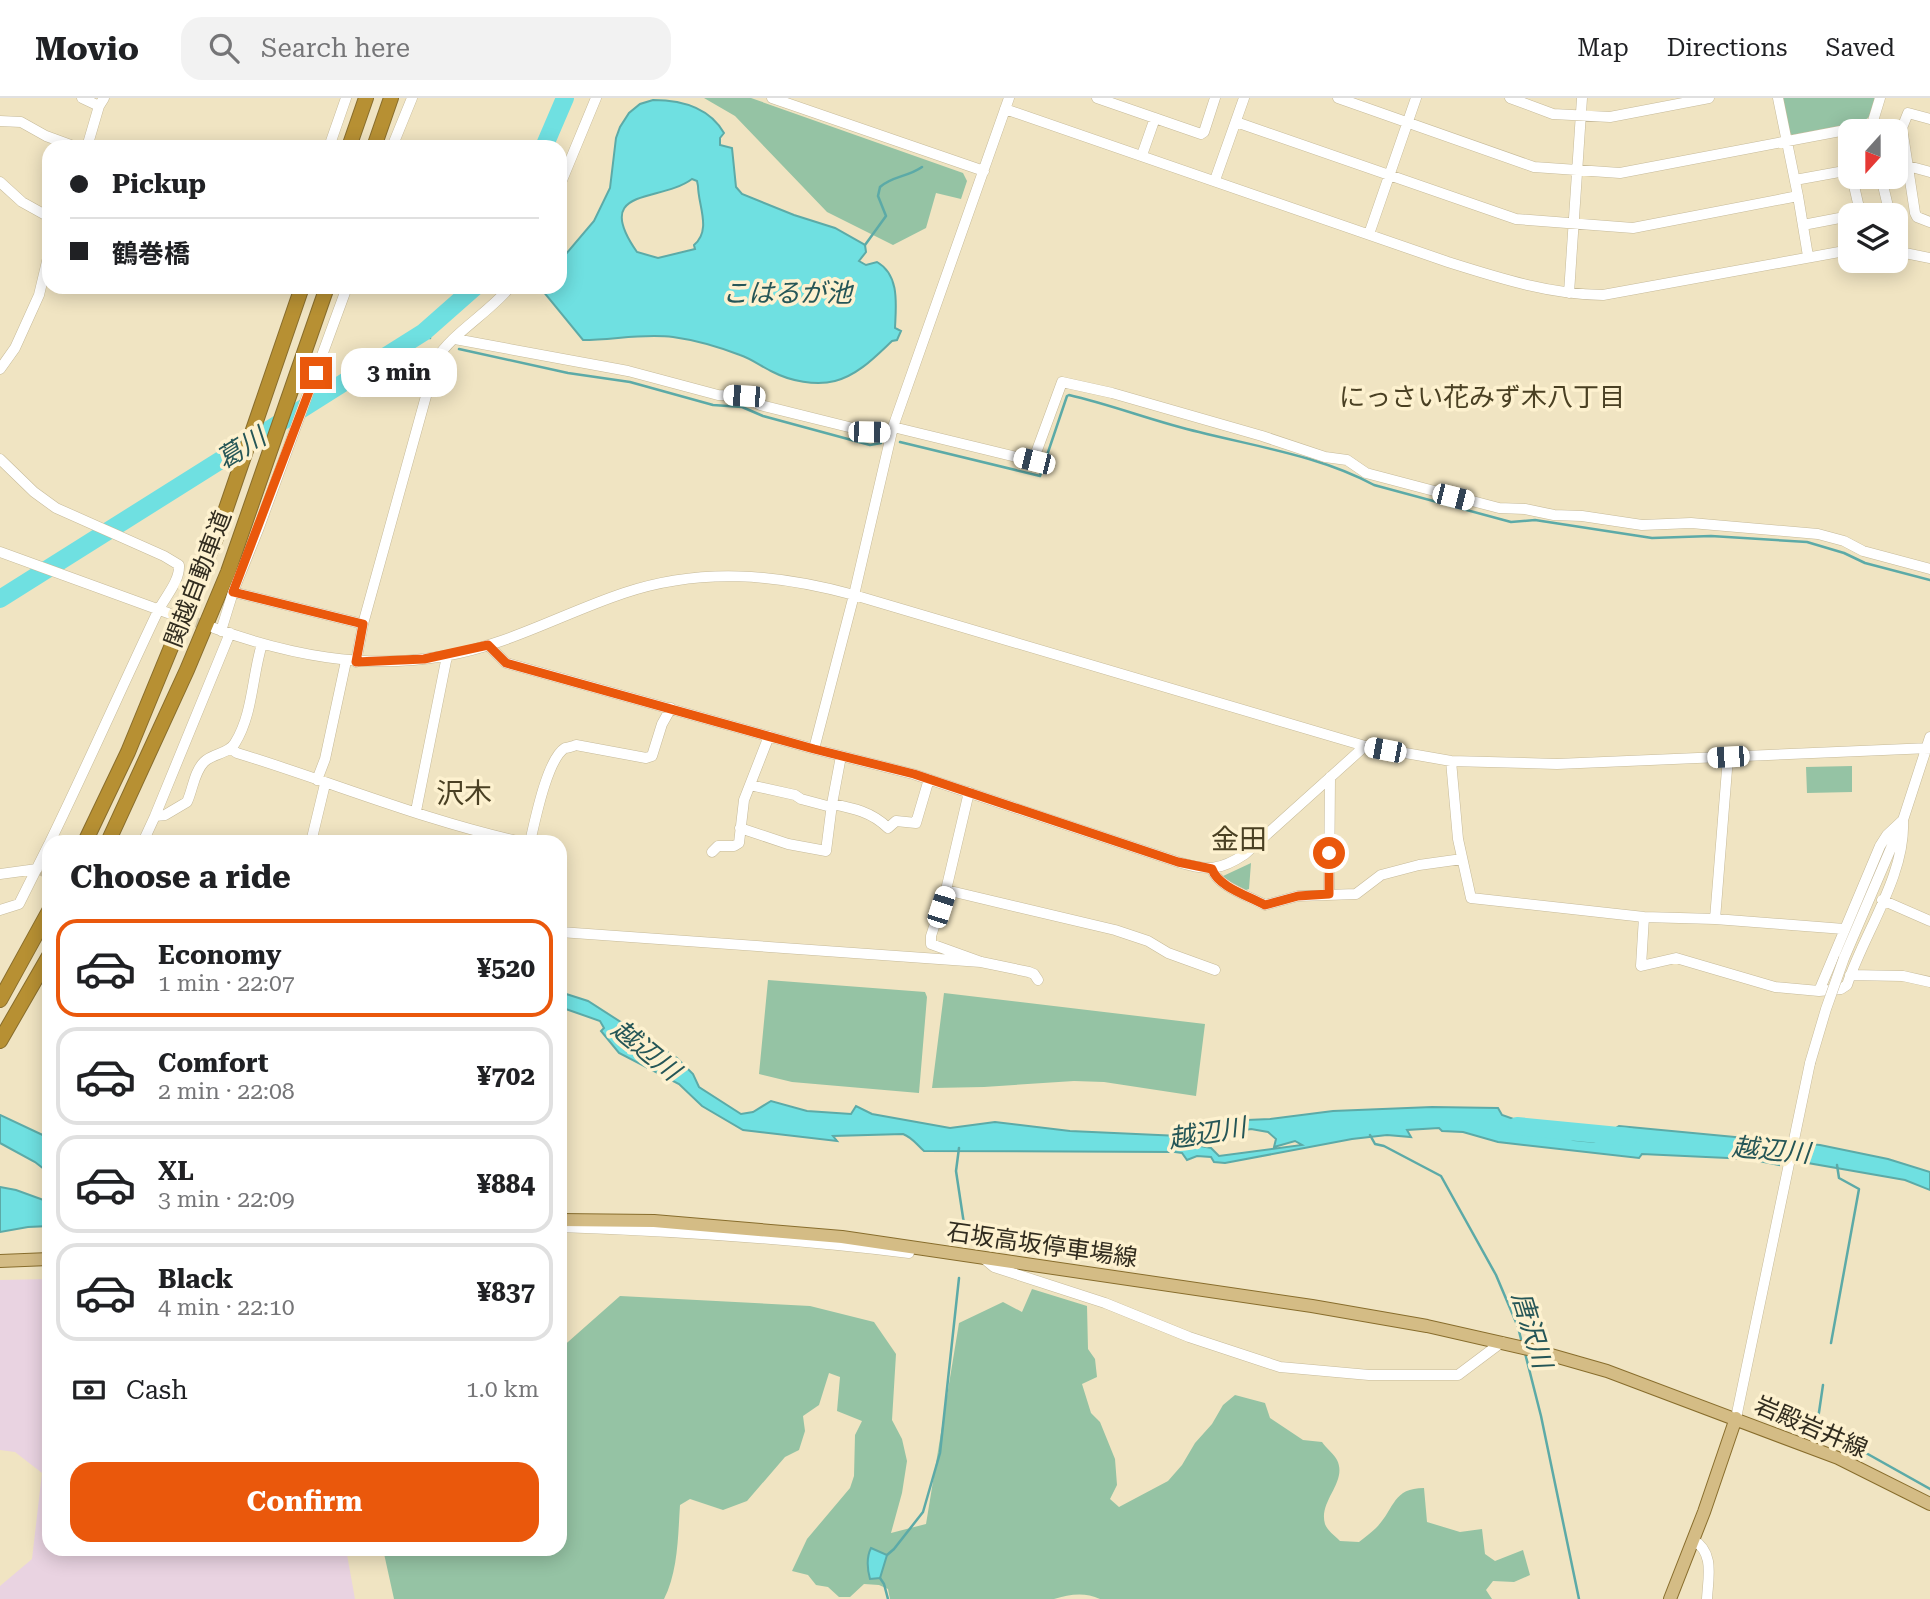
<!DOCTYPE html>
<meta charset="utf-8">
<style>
:root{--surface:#fff;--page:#f2f2f2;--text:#202124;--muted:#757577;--line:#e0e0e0;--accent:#ea580c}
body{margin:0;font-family:"Roboto Serif","Noto Sans JP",serif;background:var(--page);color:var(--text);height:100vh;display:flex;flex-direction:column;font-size:26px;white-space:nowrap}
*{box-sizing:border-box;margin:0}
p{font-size:23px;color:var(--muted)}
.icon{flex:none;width:38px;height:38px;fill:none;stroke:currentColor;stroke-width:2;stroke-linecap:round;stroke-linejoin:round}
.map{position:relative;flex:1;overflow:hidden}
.side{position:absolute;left:42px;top:737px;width:525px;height:721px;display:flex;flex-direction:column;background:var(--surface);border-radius:21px;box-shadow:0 4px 18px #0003}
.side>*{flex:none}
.banner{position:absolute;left:42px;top:42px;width:525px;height:154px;border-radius:21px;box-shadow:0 4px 18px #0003;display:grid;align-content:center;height:154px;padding:0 28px;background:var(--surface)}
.needle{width:46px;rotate:201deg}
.controls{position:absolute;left:1838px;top:21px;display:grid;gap:14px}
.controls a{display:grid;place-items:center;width:70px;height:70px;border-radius:14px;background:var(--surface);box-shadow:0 4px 18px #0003;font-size:35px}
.end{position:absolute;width:32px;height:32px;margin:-16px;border:9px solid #ea580c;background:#fff;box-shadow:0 0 0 4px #fff}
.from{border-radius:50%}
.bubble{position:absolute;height:49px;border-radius:21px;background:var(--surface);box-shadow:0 4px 18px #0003;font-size:23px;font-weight:700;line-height:49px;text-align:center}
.car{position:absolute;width:21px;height:42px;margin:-21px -10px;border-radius:9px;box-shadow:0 0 5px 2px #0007;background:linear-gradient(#fff 24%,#345 0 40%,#fff 0 76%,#345 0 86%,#fff 0)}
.banner b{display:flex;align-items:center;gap:24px;height:66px;font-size:26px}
.banner b+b{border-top:2px solid var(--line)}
.banner i{width:18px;height:18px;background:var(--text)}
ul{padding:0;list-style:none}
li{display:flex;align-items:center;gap:21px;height:98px;margin:0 14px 10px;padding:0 14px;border:4px solid var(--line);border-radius:21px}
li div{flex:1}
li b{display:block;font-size:26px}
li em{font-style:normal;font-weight:700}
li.selected{border-color:var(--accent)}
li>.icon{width:63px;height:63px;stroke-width:1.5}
h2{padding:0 28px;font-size:32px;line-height:84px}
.pay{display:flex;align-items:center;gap:18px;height:77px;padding:0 28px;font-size:26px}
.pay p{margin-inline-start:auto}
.action{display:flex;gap:14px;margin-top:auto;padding:14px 28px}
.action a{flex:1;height:80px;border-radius:21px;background:var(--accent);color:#fff;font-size:28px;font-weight:700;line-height:80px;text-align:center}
header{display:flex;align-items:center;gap:42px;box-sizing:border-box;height:98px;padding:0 35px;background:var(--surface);border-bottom:2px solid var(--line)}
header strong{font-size:33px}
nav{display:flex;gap:38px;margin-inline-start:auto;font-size:24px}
.search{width:490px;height:63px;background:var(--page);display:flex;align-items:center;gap:18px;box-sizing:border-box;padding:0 24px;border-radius:21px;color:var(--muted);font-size:26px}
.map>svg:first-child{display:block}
.industrial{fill:#e9d3e1}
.green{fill:#95c3a4}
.water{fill:#6fe0e1;stroke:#5caaa7;stroke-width:2;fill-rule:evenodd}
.pier{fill:#f0e4c2}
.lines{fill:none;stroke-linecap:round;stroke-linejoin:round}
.stream{stroke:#5caaa7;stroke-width:2.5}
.river{stroke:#6fe0e1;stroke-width:18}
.minor-tunnel{stroke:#cabfa1;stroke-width:10;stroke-dasharray:10 5;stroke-linecap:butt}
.minor-casing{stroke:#c6ba99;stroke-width:11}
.major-casing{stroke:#886d2c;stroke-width:14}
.highway-casing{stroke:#886d2c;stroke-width:16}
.minor{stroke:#fff;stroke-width:10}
.major{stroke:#d4bc85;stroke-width:12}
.highway{stroke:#b79033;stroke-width:14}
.minor-bridge-casing{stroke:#c6ba99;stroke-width:11;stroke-linecap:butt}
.minor-bridge{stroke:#fff;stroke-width:10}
.route{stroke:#ea580c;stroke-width:9}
.labels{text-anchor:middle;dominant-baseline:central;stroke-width:7;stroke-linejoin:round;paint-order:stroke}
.street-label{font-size:24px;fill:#312c1f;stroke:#fdf1cf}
.water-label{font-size:26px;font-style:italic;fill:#255657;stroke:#fdf1cf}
.neighbourhood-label{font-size:26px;fill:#4a4023;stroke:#fdf1cf}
.quarter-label{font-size:28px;fill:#4a4023;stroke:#fdf1cf}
</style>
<header>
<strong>Movio</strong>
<div class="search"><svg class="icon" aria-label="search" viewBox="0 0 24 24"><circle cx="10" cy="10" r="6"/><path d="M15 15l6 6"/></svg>Search here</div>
<nav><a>Map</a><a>Directions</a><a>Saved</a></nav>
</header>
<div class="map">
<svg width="1930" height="1501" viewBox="0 0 1930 1501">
<rect width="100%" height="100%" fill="#f0e4c2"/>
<path class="industrial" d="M49,1181V1451H346L355,1501H0V1488L32,1461L42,1375L15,1354L0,1352V1182Z"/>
<path class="green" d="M704,0H751L963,75L967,83L961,101L936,95L926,130L893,147L827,114L735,18Z
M1782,0H1875L1871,17L1863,24L1792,37L1789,35Z
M1852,668V694L1807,695L1806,669Z
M1251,765L1249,791L1246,792L1221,779Z
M768,882L925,894L927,899L919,995L792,984L759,976Z
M944,895L1205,926L1196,998L1104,984L1074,983L984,989L932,990Z
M1032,1191L1087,1208L1088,1251L1095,1261L1097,1279L1082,1286L1091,1315L1100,1324L1115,1361L1117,1387L1110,1401L1119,1409L1168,1383L1182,1367L1195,1345L1212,1326L1223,1307L1235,1297L1265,1305L1270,1320L1303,1342L1322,1344C1326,1350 1334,1356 1337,1362C1348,1384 1318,1403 1325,1426C1327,1432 1335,1438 1340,1443L1359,1444C1365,1439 1371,1435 1376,1430C1395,1411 1392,1390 1424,1390L1427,1424L1460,1434L1482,1431L1485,1456L1495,1463L1523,1452L1530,1477L1514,1484L1493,1483L1486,1492L1492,1501H1100C1085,1494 1070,1496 1054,1501H890L888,1491L879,1487L864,1486L850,1499H839L828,1489L816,1487L808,1477L792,1473L807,1441L850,1390L854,1378L855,1337L862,1323L837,1313L840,1279L829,1275L819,1307L803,1318L805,1333L799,1352L785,1359L747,1403L723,1412L690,1401L680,1407C678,1438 678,1474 664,1501H394L383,1451H560V1251L620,1198L810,1208L874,1224L896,1256L892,1322L902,1341L907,1363L902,1395L891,1435L926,1426L959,1225L1003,1204L1022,1214Z"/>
<path class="water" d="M653,2C680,2 709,9 724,35L720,40V47L732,50L736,89L742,96L794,117L835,130L865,147L866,154L859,163L866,167L877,164C900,177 896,207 895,230L901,233L897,242L892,243C875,259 858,277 835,283C816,288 790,283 773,274C762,269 752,261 740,257C719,249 695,242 673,239C643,235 613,242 583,242L542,192V189H560V163L594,123L610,90L616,40L620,29L629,15L640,6ZM692,81L697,83L698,88C698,107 712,132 694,147L695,151L658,160L637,154C591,88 660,105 692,81Z
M560,894L588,903L677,960L693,976L699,989L741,1016L753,1014L771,1003L807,1013L851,1016L856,1008L872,1016L950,1030L995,1024L1070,1033L1180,1038L1224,1023L1270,1021L1333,1013L1432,1009L1498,1010L1502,1017L1574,1042L1594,1044L1619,1028L1820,1047L1888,1061L1930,1074V1092L1905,1082L1779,1060V1067L1749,1061L1642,1056L1639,1060L1498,1044L1463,1034L1442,1033L1439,1030L1407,1032L1411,1039L1387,1037L1352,1041L1225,1065L1214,1064L1211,1059L1197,1058L1187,1062L1182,1055L1175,1054L924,1053C916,1046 913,1040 903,1036L833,1038L837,1043L743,1032L702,1008L679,986L619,955L601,933L604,930L600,923L560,909ZM1251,1031L1268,1034L1276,1041L1274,1049L1295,1043L1302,1047L1219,1058L1211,1050L1190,1046L1203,1039Z
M0,1017L49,1040V1075L35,1064L0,1045Z
M0,1089L16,1092L49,1104V1128L28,1129L0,1134Z
M871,1450L887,1457L880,1480L870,1481C867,1470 866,1460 871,1450Z"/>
<path class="pier" d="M1786,1039L1805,1042L1800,1066L1782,1064L1780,1070Z"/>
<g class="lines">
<path class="stream" d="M865,147L886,118L878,98L880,89C892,78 908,79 922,69
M424,234L430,240
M459,251L568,275L630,284L713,307L742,309L763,318L870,347L881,345
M900,344L1040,378L1067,298L1069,297C1113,307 1155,324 1199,334C1258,349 1320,358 1374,387L1511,424L1535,422L1652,440L1711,438L1807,444L1844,455L1865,465L1930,482
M1370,1037L1375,1046L1384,1048L1441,1078L1496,1177L1518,1229L1522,1245
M959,1050L956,1073L964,1126
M1831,1245L1859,1091L1839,1080L1837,1067
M1525,1255L1541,1318L1579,1501
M1823,1287L1818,1321L1841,1341L1930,1391
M887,1457L894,1451L923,1414L940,1355L959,1180
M880,1480L884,1486L888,1501"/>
<path class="river" d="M544,49L565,0
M0,501L424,234L475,189
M1517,1028L1629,1039"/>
<path class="minor-tunnel" d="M168,515L210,529
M37,771L49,776"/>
<defs>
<path id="minor" d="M82,0L99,8
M772,0L984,73
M1097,0L1201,36L1204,34L1215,0
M1338,0L1534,69L1620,75L1872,27
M1510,0L1553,16L1610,19L1709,0
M1778,0L1798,98L1808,158
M1005,11L1448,164C1499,180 1548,196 1603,197L1850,152
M1930,21L1908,15L1902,30L1915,115L1917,119L1930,124
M0,23L21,24L46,38L76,49
M1236,24L1516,121L1633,130L1798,98
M1873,33V23L1880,0
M87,49L99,8L104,0
M329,49L346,0
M392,49L412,0
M1142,57L1155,20
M1908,68L1930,74
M1852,79L1860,114L1856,117
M1881,79L1890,117
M1215,82L1244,0
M1795,82L1850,72
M0,84L22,104L49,119
M560,87L596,0
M1803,127L1850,118
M1369,136L1416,0
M1895,153L1930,160
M1569,195L1582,0
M455,241L628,273L718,297L744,298L760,307L869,334H892
M0,271L15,250L39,197L49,155
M893,329L1033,363L1062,284L1112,295L1262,338L1325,359L1347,362L1366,375L1499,410L1525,411L1554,417L1582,418L1642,427L1691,425L1818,436L1844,443L1863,453L1930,471
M0,361L34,394L56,410L164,458L179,467C180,484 164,500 157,515C121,591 87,668 50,744
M0,454L168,515
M233,494L258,432L347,189
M214,530C289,557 364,572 444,558C506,548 564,515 624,495C701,469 777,476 854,497L1365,648L1451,663L1557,666L1930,650
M221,533L233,494L363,526
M488,547L506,565L814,651L913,676L1178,764C1207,773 1220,773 1245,756L1365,648
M356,564L363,526L436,262C451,236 489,215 510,189
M231,651L237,655C332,684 425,723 522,744
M814,651L854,497L893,329L1009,0
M1451,663L1458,741L1471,800L1644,819L1715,821L1844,831
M317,682L325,661L346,563
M325,686L312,740L325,744
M750,687L795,697L801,701L831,709
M969,694L946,792L931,838V846L981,864L1029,874L1034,876L1038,882
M832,706C853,710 872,714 888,730L896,723L916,725L929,681
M416,713L447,558
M155,718L230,535
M740,730L788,746L826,753L832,706L841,658
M143,744L155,718L165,717L187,704C193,691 194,674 204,664C213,655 229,656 235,645C253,616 252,578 262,546
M530,744C535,723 547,661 565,650C567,650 574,648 576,647L646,660L652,658L662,626L671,610
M712,754L718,748H734L739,745L744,702L769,638
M1212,771C1218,789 1249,798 1265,807L1298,798L1356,796L1381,777L1419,767L1462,761
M0,776L37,771
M946,792L1115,832L1148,843L1168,855L1215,872
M1329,796L1330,679
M1882,802L1930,823
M0,812L19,806L49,746
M1644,819L1641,868L1676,860L1775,889L1819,893L1841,891L1847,887C1864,835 1906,777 1903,722L1887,737L1880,748L1819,893
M1715,821L1728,659
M560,834L981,864
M1844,860L1903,722L1930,639
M1850,877L1903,878L1930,884
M560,1129C677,1133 793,1141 909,1155
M982,1159L994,1169L1105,1205L1189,1239L1280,1269L1369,1277H1458L1502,1244
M1736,1320L1810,965
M1693,1442C1715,1454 1708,1480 1707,1501"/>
<path id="major" d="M560,1122L654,1123L842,1139L1312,1208L1427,1228L1537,1253L1607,1273L1838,1360L1930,1406
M0,1163L49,1161
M1670,1501L1704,1414L1736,1320"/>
<path id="highway" d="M349,49L366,0
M374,49L391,0
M85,744L128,654L216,440L302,189
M108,744L187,572L228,474L327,189
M0,902L49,813
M0,943L49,858"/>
</defs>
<use href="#minor" class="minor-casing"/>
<use href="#major" class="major-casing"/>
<use href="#highway" class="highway-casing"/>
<use href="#minor" class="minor"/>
<use href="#major" class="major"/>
<use href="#highway" class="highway"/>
<defs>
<path id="minor-bridge" d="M1810,965L1826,911L1844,860"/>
</defs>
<use href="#minor-bridge" class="minor-bridge-casing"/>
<use href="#minor-bridge" class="minor-bridge"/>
</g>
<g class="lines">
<path class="route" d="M316,275L233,494L363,526L356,564L424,561L488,547L506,565L814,651L914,676L1178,764L1212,771C1218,789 1249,798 1265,807L1298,798L1329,796V755"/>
</g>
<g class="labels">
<g class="street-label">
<text transform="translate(198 481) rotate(-69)">関越自動車道</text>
<text transform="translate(1042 1147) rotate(8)">石坂高坂停車場線</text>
<text transform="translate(1811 1329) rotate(23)">岩殿岩井線</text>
</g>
<g class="water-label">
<text x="787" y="195">こはるが池</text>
<text transform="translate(241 350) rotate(-32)">葛川</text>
<text transform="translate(646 952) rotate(39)">越辺川</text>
<text transform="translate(1207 1035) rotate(-9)">越辺川</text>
<text transform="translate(1771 1052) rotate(5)">越辺川</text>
<text transform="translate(1532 1232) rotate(73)">唐沢川</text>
</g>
<g class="neighbourhood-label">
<text x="1482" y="299">にっさい花みず木八丁目</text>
</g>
<g class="quarter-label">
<text x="464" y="695">沢木</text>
<text x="1239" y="741">金田</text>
</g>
</g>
</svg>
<div class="controls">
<a><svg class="needle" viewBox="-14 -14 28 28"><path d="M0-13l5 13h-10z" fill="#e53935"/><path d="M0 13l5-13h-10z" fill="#757577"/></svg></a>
<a><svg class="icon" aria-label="layers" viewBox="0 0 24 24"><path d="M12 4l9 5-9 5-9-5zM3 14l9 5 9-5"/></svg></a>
</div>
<i class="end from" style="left:1329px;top:755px"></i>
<i class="end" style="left:316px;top:275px"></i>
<div class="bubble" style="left:341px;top:250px;width:116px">3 min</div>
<i class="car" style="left:744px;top:298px;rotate:274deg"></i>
<i class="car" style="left:869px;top:334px;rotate:91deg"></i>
<i class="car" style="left:1034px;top:363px;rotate:284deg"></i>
<i class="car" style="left:1453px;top:399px;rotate:104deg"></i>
<i class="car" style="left:1385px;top:652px;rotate:281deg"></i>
<i class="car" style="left:1728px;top:659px;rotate:267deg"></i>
<i class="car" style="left:941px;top:809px;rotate:18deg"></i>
<div class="banner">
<b><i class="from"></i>Pickup</b>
<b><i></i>鶴巻橋</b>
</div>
<section class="side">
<h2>Choose a ride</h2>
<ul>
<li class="selected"><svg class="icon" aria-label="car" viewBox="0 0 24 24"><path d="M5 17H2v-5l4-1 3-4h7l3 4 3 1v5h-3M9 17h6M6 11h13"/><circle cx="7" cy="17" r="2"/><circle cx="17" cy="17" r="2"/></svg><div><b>Economy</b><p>1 min · 22:07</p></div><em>¥520</em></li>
<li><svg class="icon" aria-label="car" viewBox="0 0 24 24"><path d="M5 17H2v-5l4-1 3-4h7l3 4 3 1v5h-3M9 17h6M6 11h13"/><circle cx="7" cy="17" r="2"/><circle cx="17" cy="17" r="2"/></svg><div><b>Comfort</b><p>2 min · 22:08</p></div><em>¥702</em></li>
<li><svg class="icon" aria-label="car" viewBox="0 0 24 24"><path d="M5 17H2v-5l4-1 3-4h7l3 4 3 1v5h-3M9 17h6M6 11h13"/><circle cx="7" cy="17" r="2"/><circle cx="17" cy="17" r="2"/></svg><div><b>XL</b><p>3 min · 22:09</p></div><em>¥884</em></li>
<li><svg class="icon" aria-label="car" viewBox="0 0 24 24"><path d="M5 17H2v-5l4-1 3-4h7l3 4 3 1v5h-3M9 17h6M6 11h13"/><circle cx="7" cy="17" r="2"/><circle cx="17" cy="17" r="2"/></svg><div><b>Black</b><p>4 min · 22:10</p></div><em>¥837</em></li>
</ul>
<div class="pay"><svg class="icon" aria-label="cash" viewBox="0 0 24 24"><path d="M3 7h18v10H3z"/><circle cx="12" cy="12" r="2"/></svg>Cash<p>1.0 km</p></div>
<div class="action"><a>Confirm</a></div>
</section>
</div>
